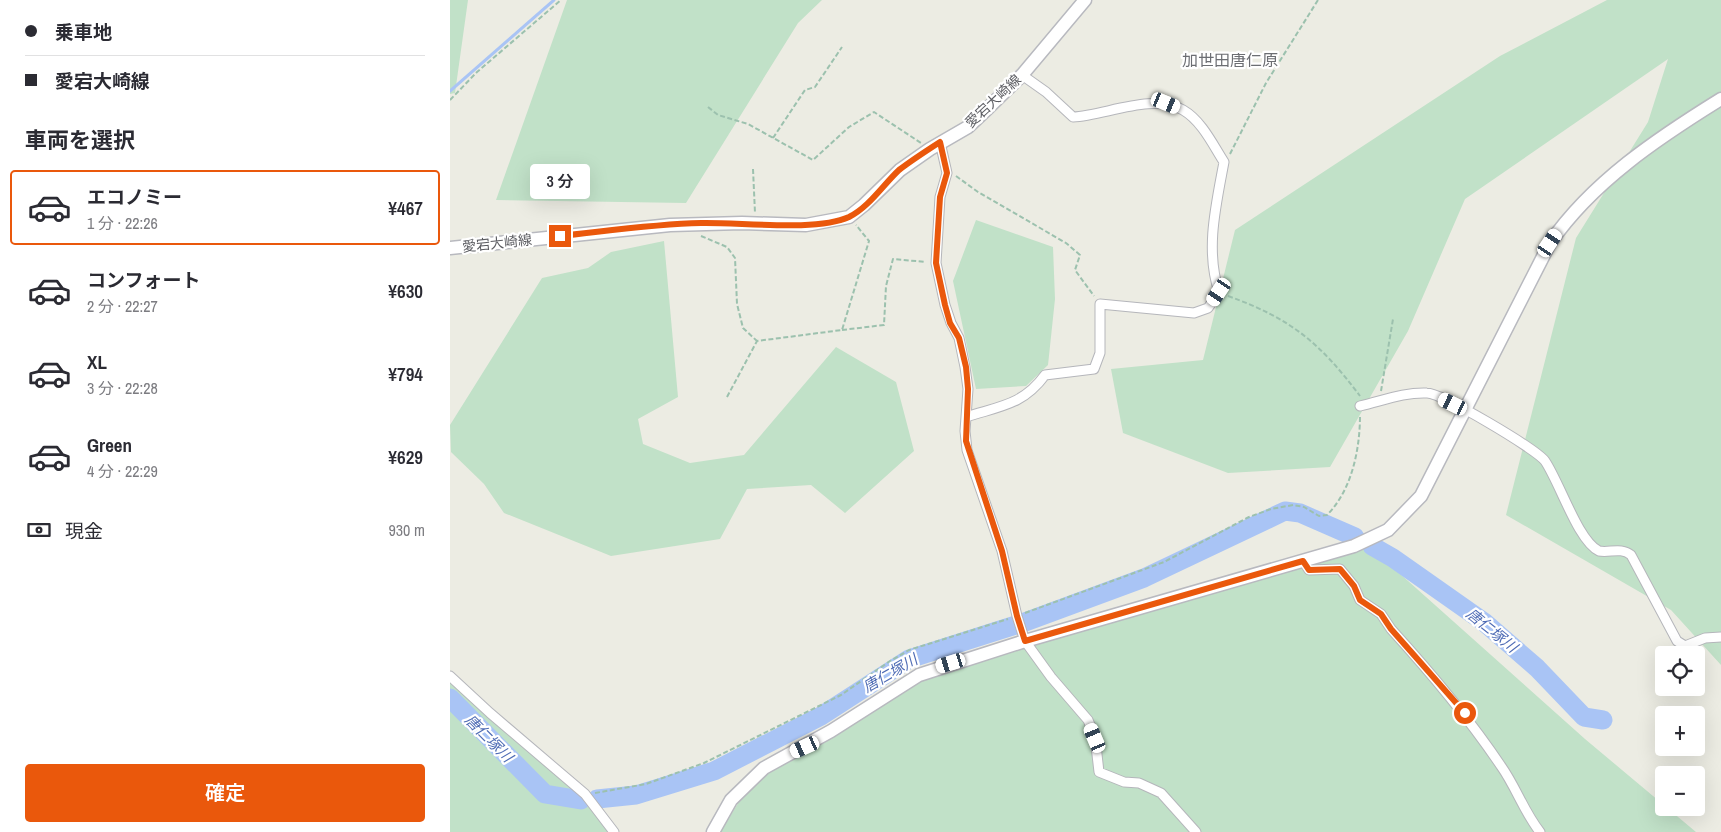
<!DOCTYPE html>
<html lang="ja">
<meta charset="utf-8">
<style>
:root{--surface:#fff;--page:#f7f7f7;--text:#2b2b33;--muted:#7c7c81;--line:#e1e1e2;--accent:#ea580c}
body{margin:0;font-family:"Archivo Narrow","Noto Sans JP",sans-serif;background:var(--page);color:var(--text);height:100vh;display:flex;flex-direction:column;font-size:19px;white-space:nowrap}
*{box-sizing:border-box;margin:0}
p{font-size:16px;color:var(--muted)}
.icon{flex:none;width:28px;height:28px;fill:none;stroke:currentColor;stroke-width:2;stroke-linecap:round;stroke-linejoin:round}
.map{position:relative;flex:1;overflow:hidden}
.drawer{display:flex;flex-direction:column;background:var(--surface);width:450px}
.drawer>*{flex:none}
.guide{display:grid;align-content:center;height:110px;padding:0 25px;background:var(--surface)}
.buttons{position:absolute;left:1205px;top:646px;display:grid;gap:10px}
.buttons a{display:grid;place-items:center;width:50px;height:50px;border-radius:5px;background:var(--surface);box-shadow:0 5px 20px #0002;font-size:25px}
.end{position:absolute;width:22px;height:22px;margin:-11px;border:6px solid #ea580c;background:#fff;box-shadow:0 0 0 2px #fff}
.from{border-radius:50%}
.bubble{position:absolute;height:35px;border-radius:5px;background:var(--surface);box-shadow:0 5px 20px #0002;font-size:16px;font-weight:600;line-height:35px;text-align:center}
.car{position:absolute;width:15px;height:30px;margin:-15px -8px;border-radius:6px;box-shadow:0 0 4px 1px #0007;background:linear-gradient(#fff 24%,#345 0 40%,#fff 0 76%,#345 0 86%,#fff 0)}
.guide b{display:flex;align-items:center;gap:18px;height:48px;font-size:19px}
.guide b+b{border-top:1px solid var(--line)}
.guide i{width:12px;height:12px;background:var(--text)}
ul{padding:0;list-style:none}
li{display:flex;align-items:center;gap:15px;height:75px;margin:0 10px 8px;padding:0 15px;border:2px solid transparent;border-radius:5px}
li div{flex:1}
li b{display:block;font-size:19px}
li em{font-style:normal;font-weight:600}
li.selected{border-color:var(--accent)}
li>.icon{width:45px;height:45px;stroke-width:1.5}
h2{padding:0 25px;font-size:22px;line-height:60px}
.pay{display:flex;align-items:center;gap:12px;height:55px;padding:0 25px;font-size:19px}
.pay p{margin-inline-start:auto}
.primary-button{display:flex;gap:10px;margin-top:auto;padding:10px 25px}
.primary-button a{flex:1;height:58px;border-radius:5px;background:var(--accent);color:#fff;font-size:20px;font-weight:600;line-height:58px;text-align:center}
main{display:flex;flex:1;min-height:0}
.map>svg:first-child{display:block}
.green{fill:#c1e1c8}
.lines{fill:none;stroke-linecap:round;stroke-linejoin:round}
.stream{stroke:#a9c4f5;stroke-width:3}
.river{stroke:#a9c4f5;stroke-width:19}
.street-casing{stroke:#b5b6bb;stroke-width:11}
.secondary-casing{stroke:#b8b9bf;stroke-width:15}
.path{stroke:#9cc1ae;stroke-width:2;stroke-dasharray:5 2.5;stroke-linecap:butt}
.street{stroke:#fff;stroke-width:9}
.secondary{stroke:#fff;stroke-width:12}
.route{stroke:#ea580c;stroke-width:6}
.labels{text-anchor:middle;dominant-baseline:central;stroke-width:4.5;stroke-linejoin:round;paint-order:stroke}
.street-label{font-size:14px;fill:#5b5c61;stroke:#fff}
.water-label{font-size:15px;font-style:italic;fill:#4f6cb5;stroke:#fff}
.quarter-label{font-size:16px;fill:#6c6e73;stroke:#fff}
</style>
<main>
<section class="drawer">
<div class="guide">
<b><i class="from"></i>乗車地</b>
<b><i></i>愛宕大崎線</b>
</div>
<h2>車両を選択</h2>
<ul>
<li class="selected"><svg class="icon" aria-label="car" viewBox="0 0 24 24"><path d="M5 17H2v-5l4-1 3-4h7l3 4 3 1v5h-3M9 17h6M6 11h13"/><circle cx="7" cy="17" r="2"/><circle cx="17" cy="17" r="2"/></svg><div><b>エコノミー</b><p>1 分 · 22:26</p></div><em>¥467</em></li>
<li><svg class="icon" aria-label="car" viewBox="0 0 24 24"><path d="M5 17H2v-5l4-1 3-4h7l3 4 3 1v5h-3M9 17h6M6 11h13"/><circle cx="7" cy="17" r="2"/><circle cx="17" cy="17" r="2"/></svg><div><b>コンフォート</b><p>2 分 · 22:27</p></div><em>¥630</em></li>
<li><svg class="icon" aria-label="car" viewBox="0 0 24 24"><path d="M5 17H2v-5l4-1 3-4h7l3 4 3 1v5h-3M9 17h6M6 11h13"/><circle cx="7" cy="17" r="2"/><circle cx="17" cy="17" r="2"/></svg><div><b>XL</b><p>3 分 · 22:28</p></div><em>¥794</em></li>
<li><svg class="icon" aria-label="car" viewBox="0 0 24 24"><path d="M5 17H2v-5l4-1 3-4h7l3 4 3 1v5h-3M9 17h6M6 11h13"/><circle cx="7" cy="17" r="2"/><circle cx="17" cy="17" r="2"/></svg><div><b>Green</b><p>4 分 · 22:29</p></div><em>¥629</em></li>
</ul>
<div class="pay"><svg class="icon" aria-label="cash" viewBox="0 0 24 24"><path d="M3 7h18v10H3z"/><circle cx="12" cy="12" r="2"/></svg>現金<p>930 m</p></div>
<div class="primary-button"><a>確定</a></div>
</section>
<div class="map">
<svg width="1271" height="832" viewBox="0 0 1271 832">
<rect width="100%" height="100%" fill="#ecece3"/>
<path class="green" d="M0,0H18L5,93L0,94Z
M117,0H372L348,23L236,203L46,200Z
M1157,0H1271V665L1221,610L1056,515L1126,238L1198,122L1218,59L1015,199L958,331L880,467L778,473L673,433L661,369L753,360L785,230L1050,56Z
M526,220L603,247L605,299L598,365L576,386L526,389L503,281Z
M214,241L228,397L188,419L193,444L240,463L294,455L386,347L446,382L464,451L395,513L361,485L297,489L270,539L161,556L54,513L34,484L1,452L0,425L92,278L138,268L161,252Z
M920,547L1135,739L1246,832H270L292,797L312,777L462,685L491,673Z
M0,683L133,796L159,832H0Z"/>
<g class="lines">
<path class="stream" d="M0,91L104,0"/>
<path class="river" d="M922,546L943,558L1034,622L1087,668L1134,717L1153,720
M0,698L95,794L131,800
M147,799L186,795L264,771L371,716L459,659L575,622L694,578L835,511L850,513L905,537"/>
<defs>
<path id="street" d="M490,142L497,173L490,197L486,263L495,305L501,323L509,338L515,367L518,389L515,431L517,450L552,551L567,616L575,641L601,677L638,720L645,737L649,772L674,782L689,783L711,793L746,832
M910,406C932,401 954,392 977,393C992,393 1086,449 1095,461C1110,483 1128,541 1149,551C1160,553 1171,547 1181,555L1227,641L1235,646L1255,638L1271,637
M516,417C550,406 573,405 595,375L644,369L650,353V304L744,313L758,308L769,292C755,250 766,205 774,162C763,145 752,121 733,110C703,93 656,115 623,117L596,92L572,75
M853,561L859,570L890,569L904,586L910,600L931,614L941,629C981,673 1018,717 1051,766C1066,787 1074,812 1090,832
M0,676L40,713L135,794L164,832"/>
<path id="secondary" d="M0,248L220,225L292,223L356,225L399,217L414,205L450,170L480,149L518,127L537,109L572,75L635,0
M263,832L281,800L314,768L381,731L469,675L575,641L904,546L938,530L971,496L1100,243C1142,182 1208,138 1271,99"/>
</defs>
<use href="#street" class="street-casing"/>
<use href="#secondary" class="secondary-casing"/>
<path class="path" d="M0,100L27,72L111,0
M258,107L268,115L298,124L363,160L399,127L424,112L471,143
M323,138L355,90L365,87L392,47
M780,154L816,83L868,0
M303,169L305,213
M506,176L528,192L616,243L630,255L625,270L644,296
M251,236L277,247L285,258L287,304L293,328L307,341
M778,296C842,319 870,343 910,396
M392,330L434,325L436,286L443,259L476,262
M931,391L943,319
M277,397L307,341L392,330L419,241L406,225
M575,613L714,562L799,517L821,509L843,505L854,507L869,516L877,515C902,490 910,449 910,415
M145,793L196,784L254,763L391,695L440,661L459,650L558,619"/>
<use href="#street" class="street"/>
<use href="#secondary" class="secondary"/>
</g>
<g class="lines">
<path class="route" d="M110,236C157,231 204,224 251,223C290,222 366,232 399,217C419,207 433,185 449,170C462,160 476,151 490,142L497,173L490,197L486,263L495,305L500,323L509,338L516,367L518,389L516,441L552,551L567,616L575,641L853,561L859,570L890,569L904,586L910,600L931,614L941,629L1015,713"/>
</g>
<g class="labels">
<g class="street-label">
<text transform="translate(543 101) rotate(-43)">愛宕大崎線</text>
<text transform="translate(47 243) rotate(-6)">愛宕大崎線</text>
</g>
<g class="water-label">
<text transform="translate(1042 630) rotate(39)">唐仁塚川</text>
<text transform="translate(440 673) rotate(-30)">唐仁塚川</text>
<text transform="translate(39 738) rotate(45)">唐仁塚川</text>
</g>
<g class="quarter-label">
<text x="780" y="60">加世田唐仁原</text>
</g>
</g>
</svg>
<div class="buttons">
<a><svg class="icon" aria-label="locate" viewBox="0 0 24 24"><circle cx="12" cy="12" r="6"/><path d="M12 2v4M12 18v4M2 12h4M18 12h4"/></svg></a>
<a>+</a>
<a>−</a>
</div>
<i class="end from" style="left:1015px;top:713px"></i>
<i class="end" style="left:110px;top:236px"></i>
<div class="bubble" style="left:80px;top:164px;width:60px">3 分</div>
<i class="car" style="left:716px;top:103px;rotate:112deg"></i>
<i class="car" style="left:1100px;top:243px;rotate:34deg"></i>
<i class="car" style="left:769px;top:292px;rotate:214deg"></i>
<i class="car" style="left:1003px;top:404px;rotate:296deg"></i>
<i class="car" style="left:501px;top:663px;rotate:253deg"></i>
<i class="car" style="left:645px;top:738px;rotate:337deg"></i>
<i class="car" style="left:355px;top:747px;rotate:246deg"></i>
</div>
</main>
